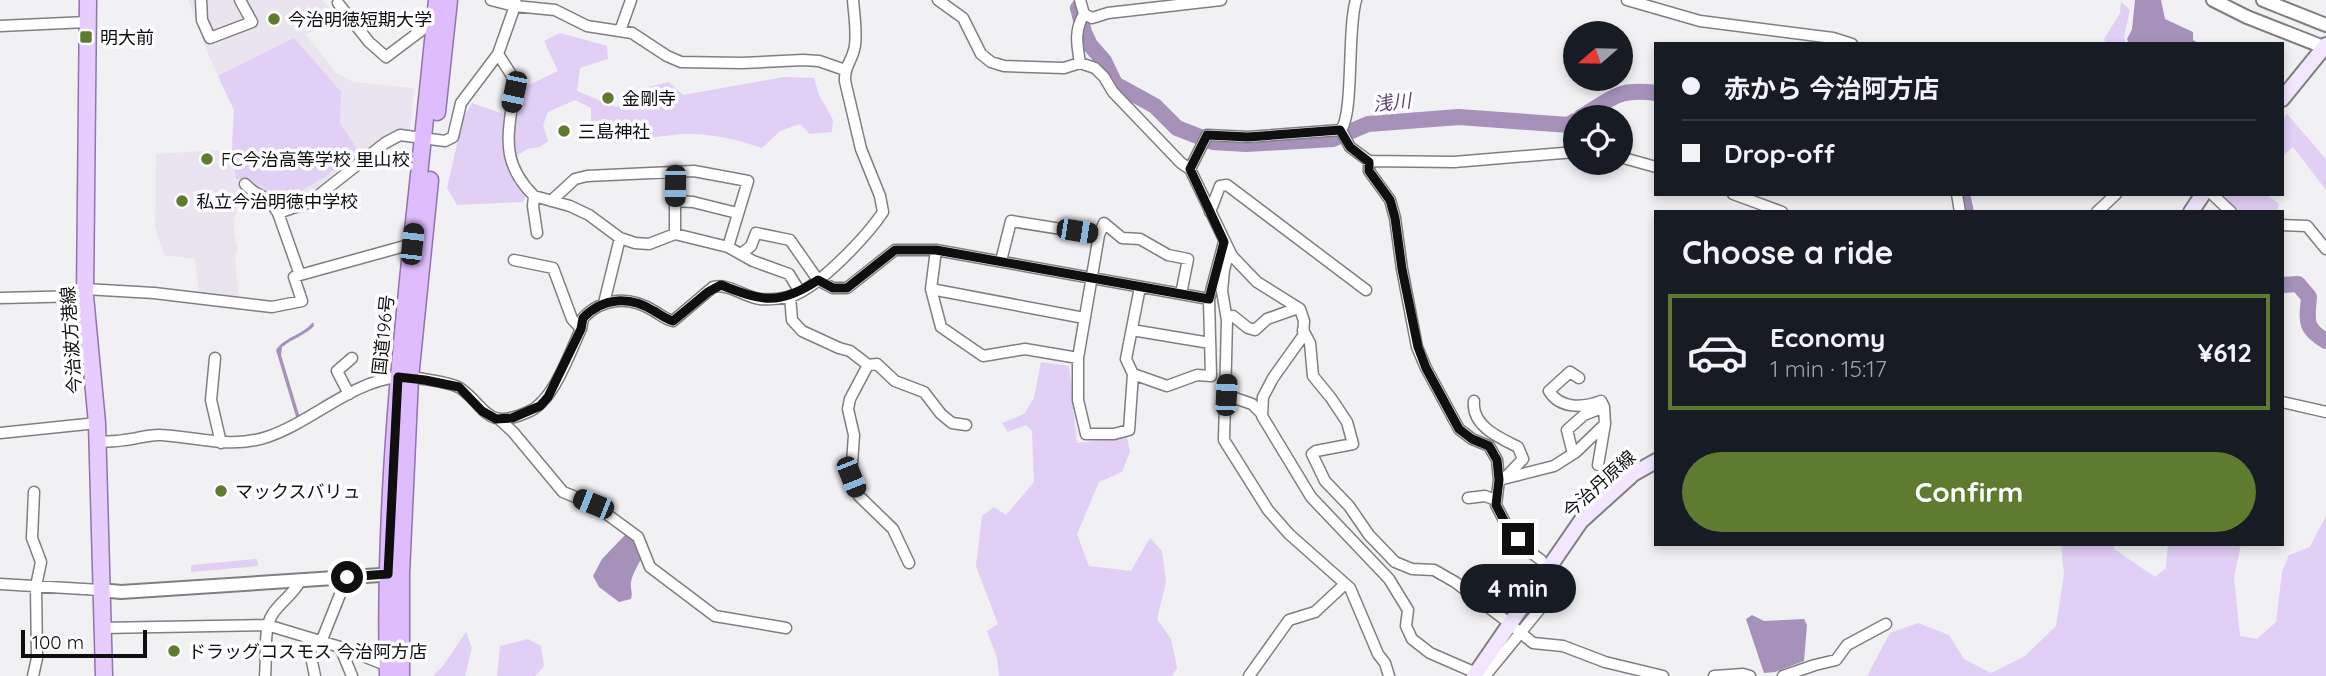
<!DOCTYPE html>
<meta charset="utf-8">
<style>
:root{--surface:#171b24;--page:#242831;--text:#f1f3f6;--muted:#9ea1a6;--line:#363941;--accent:#5e7b30}
body{margin:0;font-family:Quicksand,"Noto Sans JP",sans-serif;background:var(--page);color:var(--text);height:100vh;display:flex;flex-direction:column;font-size:26px;white-space:nowrap}
*{box-sizing:border-box;margin:0}
p{font-size:23px;color:var(--muted)}
.icon{flex:none;width:38px;height:38px;fill:none;stroke:currentColor;stroke-width:2;stroke-linecap:round;stroke-linejoin:round}
.map{position:relative;flex:1;overflow:hidden}
.panel{position:absolute;left:1654px;top:210px;width:630px;height:336px;display:flex;flex-direction:column;background:var(--surface);border-radius:0px;box-shadow:0 4px 10px #0003}
.panel>*{flex:none}
.banner{position:absolute;left:1654px;top:42px;width:630px;height:154px;border-radius:0px;box-shadow:0 4px 10px #0003;display:grid;align-content:center;height:154px;padding:0 28px;background:var(--surface)}
.needle{width:46px;rotate:250deg}
.controls{position:absolute;left:1563px;top:21px;display:grid;gap:14px}
.controls a{display:grid;place-items:center;width:70px;height:70px;border-radius:50%;background:var(--surface);box-shadow:0 4px 10px #0003;font-size:35px}
.scale{position:absolute;left:21px;bottom:18px;width:126px;box-sizing:border-box;padding-left:7px;border:4px solid #0f0f10;border-top:0;font-size:19px;line-height:24px;white-space:nowrap;color:#0f0f10;-webkit-text-stroke:5px #fefdff;paint-order:stroke}
.end{position:absolute;width:32px;height:32px;margin:-16px;border:9px solid #0f0f10;background:#fff;box-shadow:0 0 0 4px #fff}
.from{border-radius:50%}
.bubble{position:absolute;height:49px;border-radius:24px;background:var(--surface);box-shadow:0 4px 10px #0003;font-size:23px;font-weight:700;line-height:49px;text-align:center}
.car{position:absolute;width:21px;height:42px;margin:-21px -10px;border-radius:9px;box-shadow:0 0 5px 2px #0007;background:linear-gradient(#222 24%,#8ab4d8 0 40%,#222 0 76%,#8ab4d8 0 86%,#222 0)}
.banner b{display:flex;align-items:center;gap:24px;height:66px;font-size:26px}
.banner b+b{border-top:2px solid var(--line)}
.banner i{width:18px;height:18px;background:var(--text)}
ul{padding:0;list-style:none}
li{display:flex;align-items:center;gap:21px;height:116px;margin:0 14px 10px;padding:0 14px;border:4px solid transparent;border-radius:0px}
li div{flex:1}
li b{display:block;font-size:26px}
li em{font-style:normal;font-weight:700}
li.on{border-color:var(--accent)}
li>.icon{width:63px;height:63px;stroke-width:1.5}
h2{padding:0 28px;font-size:32px;line-height:84px}
.button{display:flex;gap:14px;margin-top:auto;padding:14px 28px}
.button a{flex:1;height:80px;border-radius:42px;background:var(--accent);color:#fff;font-size:28px;font-weight:700;line-height:80px;text-align:center}
.map>svg:first-child{display:block}
.built{fill:#e9e4ef}
.green{fill:#e1cff5}
.water{fill:#a691bb}
.lines{fill:none;stroke-linecap:round;stroke-linejoin:round}
.river{stroke:#a691bb;stroke-width:16}
.minor-casing{stroke:#807e81;stroke-width:13}
.tertiary-casing{stroke:#807e81;stroke-width:16}
.secondary-casing{stroke:#807e81;stroke-width:18}
.primary-casing{stroke:#9074ab;stroke-width:19}
.trunk-casing{stroke:#9074ab;stroke-width:19}
.minor{stroke:#fff;stroke-width:10}
.tertiary{stroke:#fff;stroke-width:12}
.secondary{stroke:#f3e6ff;stroke-width:14}
.primary{stroke:#e6cdfe;stroke-width:16}
.trunk{stroke:#debcfe;stroke-width:16}
.route{stroke:#0f0f10;stroke-width:9}
.poi-dot{fill:#5e7b30;stroke:#fefdff;stroke-width:2.5}
.labels{text-anchor:middle;dominant-baseline:central;stroke-width:7;stroke-linejoin:round;paint-order:stroke}
.poi-label{font-size:18px;fill:#0f0f10;stroke:#fefdff;text-anchor:start}
.street-label{font-size:18px;fill:#0f0f10;stroke:#fefdff}
.water-label{font-size:19px;font-style:italic;fill:#62457c;stroke:#fefdff}
</style>
<div class="map">
<svg width="2326" height="676" viewBox="0 0 2326 676">
<rect width="100%" height="100%" fill="#f1f0f3"/>
<path class="built" d="M188,0H322L335,14L329,26L305,34L336,73L353,82L414,88L410,133H390L308,201L274,213L256,202L243,200L239,203L234,219V233L238,248L235,258L239,300L200,301L195,259L164,255L155,226L156,154L232,149L234,110L208,54Z"/>
<path class="green" d="M2121,2L2130,10L2124,37L2126,44H2106L2104,39L2120,13Z
M560,33L607,46L608,59L580,68L577,91L616,107L636,98L643,88L669,82L683,95L784,77L814,78L819,95L833,120L832,132L810,134L800,124L780,131L762,148C738,140 712,133 687,134C666,134 610,146 595,141C592,139 589,136 586,134L591,122V108L575,100L548,112L543,125L548,141L540,147L527,149L506,163L515,183L526,196L523,202L457,205L447,188L463,118L472,103L515,118L522,88L558,71L544,41Z
M294,38L341,92L340,123L357,149L324,178L291,196H275L251,180L236,179L232,150L234,110L218,76Z
M2287,114L2326,159V190L2293,147L2282,157V120Z
M2222,194H2266L2279,204L2277,212L2239,211Z
M1041,362L1069,366L1077,443L1127,437L1130,451L1122,472L1099,482L1077,534L1089,566L1131,571L1150,538L1162,551L1166,582L1157,619L1171,639L1177,668L1172,676H999L997,658L987,631L998,624L976,566L982,516L994,507L1006,515L1034,482L1032,431L1026,425L1008,432L1002,423L1024,414L1034,398Z
M2326,516V676H1867L1890,633L1918,623L1949,635L1964,659L1991,673L2025,656L2056,626L2064,574L2061,544H2114V549L2155,577L2166,568L2168,545L2241,544L2234,577L2240,636L2257,639L2276,622L2282,572L2289,555L2310,547Z
M257,559L258,566L191,572V565Z
M466,632L472,648L465,676H433L443,666Z
M528,639L541,646L544,666L535,676H497L500,646Z"/>
<path class="water" d="M2135,0H2161L2165,19L2193,32V40L2200,44H2129L2127,39L2132,29Z
M313,322L314,326C305,335 292,339 282,347L281,355L300,418L297,420L276,350C286,336 303,335 313,322Z
M627,533C657,552 635,561 631,582C630,589 633,592 631,599L619,602L599,587L593,576L602,559Z
M1752,615L1764,621L1804,619L1807,625L1804,661L1775,672L1764,673L1746,619Z"/>
<g class="lines">
<path class="river" d="M1078,8L1084,32L1090,45L1104,61L1115,84L1155,106L1177,128L1213,142L1246,144L1333,139L1368,124L1459,117L1569,125L1575,121
M1581,117C1613,98 1617,88 1656,93
M1962,194L1966,212
M2282,285L2298,284L2309,297C2307,321 2304,328 2326,341"/>
<defs>
<path id="minor" d="M201,0L202,20L210,38L252,22L240,0
M491,0L515,6L555,10L587,26L632,33L667,56L681,62L742,63L803,60L819,61L845,70
M938,0L963,18L981,54L991,62L1004,66L1064,68L1080,63L1095,68L1104,77L1113,92L1181,163L1190,169L1232,256L1257,282L1300,309L1304,321L1303,336L1273,378L1263,397L1262,416L1311,497L1389,579L1408,610L1406,626L1412,639L1430,653L1483,676
M1080,0L1084,14C1074,31 1077,44 1080,63
M1627,0L1700,21L1833,38L1852,44
M338,3L369,42L386,57L435,20
M516,3L498,54L514,79C513,126 494,156 534,196
M1084,14L1092,18L1108,13L1221,0
M0,26L87,22
M620,31L631,0
M1341,130L1350,147L1369,161L1454,162L1575,152
M1341,130C1354,112 1347,30 1356,0
M1620,157L1656,167
M1369,161V171L1390,200L1395,218L1402,269L1417,347L1426,368L1459,429L1472,439L1489,446L1497,460L1499,480L1496,505L1507,526L1530,552L1541,560
M1190,169L1207,135L1248,137L1341,130
M675,171V201L693,202L737,213
M245,184C259,199 267,193 278,213
M1733,194L1782,212
M1957,194L1960,212
M2212,194L2231,212
M551,201L575,179L587,176L694,171L748,181L728,247
M1210,212L1220,186L1227,185L1366,290
M2097,212L2116,194
M2282,225L2307,226L2326,249
M537,233L533,206L534,196L570,206L589,215L620,238L635,243L649,244L675,234L728,247L753,261L789,274L800,292
M675,234V201
M1099,235L1104,223L1122,238L1140,239L1168,255L1188,259L1181,294
M1229,251L1224,270L1222,291L1227,320L1224,440L1268,510L1289,534L1350,588L1378,654L1385,663L1389,676
M741,254L751,246L756,233L790,240L818,280L833,288H847L895,250H936L1209,299
M514,260L553,268L572,319L581,329
M1001,261L1011,221L1099,235L1078,358V400L1086,434H1114L1129,430L1133,374L1126,359L1140,287
M300,275L412,244
M85,289L154,293L272,307L302,301L294,277L300,275L278,213L310,202L385,143L400,135L445,141L453,137L461,103L498,54
M931,289L936,250
M790,296L792,320L802,331L839,348L850,351L868,365L877,364L895,381L924,392L941,414L952,423L966,425
M0,298L85,296
M604,303L620,238
M1227,318L1233,316L1248,328L1255,330L1267,319L1298,308
M1132,330L1210,343
M1303,330L1310,343L1313,376L1331,398L1347,422L1353,444L1316,451L1312,454L1325,481L1349,506L1369,535L1395,562L1412,569L1434,570L1455,582L1504,619
M215,358L211,400L221,443
M1078,358L1025,349L983,356L941,327L931,289L1084,318
M868,365L850,399L848,409L854,435L851,477L859,496L893,529L909,563
M1133,374L1167,386L1197,375L1211,376L1209,299L1224,242
M349,394L337,371L352,358
M1226,395L1252,404L1262,414
M1474,401C1471,426 1500,438 1518,447L1523,459L1505,478
M2282,402L2326,412
M499,419L513,432L563,492L593,504L638,537L650,567L715,616L786,628
M0,433L97,423
M97,442C106,441 115,442 124,440C136,439 149,434 161,435C197,437 231,449 267,437C310,423 351,382 397,377C409,376 450,382 460,388C487,407 485,431 528,412C554,401 569,354 581,329L583,318C603,297 630,296 654,311C661,315 665,319 673,321L713,287C729,283 744,297 760,299C768,300 783,298 792,296C819,287 867,236 883,212L880,196L861,149L845,81C844,65 853,61 855,45C857,31 854,14 853,0
M1573,454L1567,430L1584,415L1604,407
M1598,465L1605,424
M1499,480L1554,466L1576,452L1605,424L1604,407L1601,401C1583,408 1560,409 1549,391L1570,372L1579,378
M1468,498L1485,496L1496,500
M0,584L100,590
M101,628L267,625L340,647L391,667
M1516,629L1533,643L1563,646L1605,662L1663,676
M307,638L315,676
M321,642L347,577
M340,647L352,676
M33,676L37,658L36,586L41,562L32,538L34,492
M265,676C267,658 263,629 272,615C280,602 292,596 301,580
M1249,676L1289,620L1315,612L1345,584
M1485,676L1566,577L1557,571
M1714,676L1743,674L1750,676
M1783,676L1815,665L1836,660L1847,645L1886,624"/>
<path id="tertiary" d="M2213,0L2247,17L2326,48
M2263,0L2326,25
M100,590L121,592L396,574"/>
<path id="secondary" d="M2282,99L2326,45
M2191,212L2203,194
M1474,676L1581,521L1633,474L1656,461"/>
<path id="primary" d="M88,0L85,296L97,423L104,676"/>
<path id="trunk" d="M437,112L449,0
M388,676C382,450 416,225 437,0
M401,676V574L410,378L430,180"/>
</defs>
<use href="#minor" class="minor-casing"/>
<use href="#tertiary" class="tertiary-casing"/>
<use href="#secondary" class="secondary-casing"/>
<use href="#primary" class="primary-casing"/>
<use href="#trunk" class="trunk-casing"/>
<use href="#minor" class="minor"/>
<use href="#tertiary" class="tertiary"/>
<use href="#secondary" class="secondary"/>
<use href="#primary" class="primary"/>
<use href="#trunk" class="trunk"/>
</g>
<g class="lines">
<path class="route" d="M347,577L388,574L398,377L425,380L459,387L482,411L496,419L512,418L540,406L548,397L581,329L583,318C603,297 630,296 654,311C661,315 666,319 673,321L708,292L721,285C762,301 779,306 818,280L833,288H847L895,250H936L1209,299L1224,242L1190,169L1207,135L1248,137L1340,130L1350,147L1369,162V171L1390,200L1395,218L1402,269L1418,347L1426,368L1459,429L1472,439L1489,446L1497,460L1499,480L1496,505L1507,526L1518,539"/>
</g>
<g class="poi-dot">
<circle cx="274" cy="19" r="7"/>
<rect x="79" y="30" width="14" height="14" rx="3.5"/>
<circle cx="608" cy="98" r="7"/>
<circle cx="564" cy="131" r="7"/>
<circle cx="207" cy="159" r="7"/>
<circle cx="182" cy="201" r="7"/>
<circle cx="221" cy="491" r="7"/>
<circle cx="174" cy="651" r="7"/>
</g>
<g class="labels">
<g class="poi-label">
<text x="288" y="19">今治明徳短期大学</text>
<text x="100" y="37">明大前</text>
<text x="622" y="98">金剛寺</text>
<text x="578" y="131">三島神社</text>
<text x="221" y="159">FC今治高等学校 里山校</text>
<text x="196" y="201">私立今治明徳中学校</text>
<text x="235" y="491">マックスバリュ</text>
<text x="188" y="651">ドラッグコスモス 今治阿方店</text>
</g>
<g class="street-label">
<text transform="translate(383 335) rotate(-84)">国道196号</text>
<text transform="translate(71 340) rotate(-94)">今治波方港線</text>
<text transform="translate(1599 484) rotate(-42)">今治丹原線</text>
</g>
<g class="water-label">
<text transform="translate(1392 102) rotate(-6)">浅川</text>
</g>
</g>
</svg>
<div class="controls">
<a><svg class="needle" viewBox="-14 -14 28 28"><path d="M0-13l5 13h-10z" fill="#e53935"/><path d="M0 13l5-13h-10z" fill="#9ea1a6"/></svg></a>
<a><svg class="icon" aria-label="locate" viewBox="0 0 24 24"><circle cx="12" cy="12" r="6"/><path d="M12 2v4M12 18v4M2 12h4M18 12h4"/></svg></a>
</div>
<div class="scale">100 m</div>
<i class="end from" style="left:347px;top:577px"></i>
<i class="end" style="left:1518px;top:539px"></i>
<div class="bubble" style="left:1460px;top:564px;width:116px">4 min</div>
<i class="car" style="left:514px;top:92px;rotate:192deg"></i>
<i class="car" style="left:675px;top:186px;rotate:181deg"></i>
<i class="car" style="left:1077px;top:231px;rotate:99deg"></i>
<i class="car" style="left:412px;top:244px;rotate:6deg"></i>
<i class="car" style="left:1226px;top:395px;rotate:3deg"></i>
<i class="car" style="left:851px;top:477px;rotate:158deg"></i>
<i class="car" style="left:593px;top:504px;rotate:292deg"></i>
<div class="banner">
<b><i class="from"></i>赤から 今治阿方店</b>
<b><i></i>Drop-off</b>
</div>
<section class="panel">
<h2>Choose a ride</h2>
<ul>
<li class="on"><svg class="icon" aria-label="car" viewBox="0 0 24 24"><path d="M5 17H2v-5l4-1 3-4h7l3 4 3 1v5h-3M9 17h6M6 11h13"/><circle cx="7" cy="17" r="2"/><circle cx="17" cy="17" r="2"/></svg><div><b>Economy</b><p>1 min · 15:17</p></div><em>¥612</em></li>
</ul>
<div class="button"><a>Confirm</a></div>
</section>
</div>
